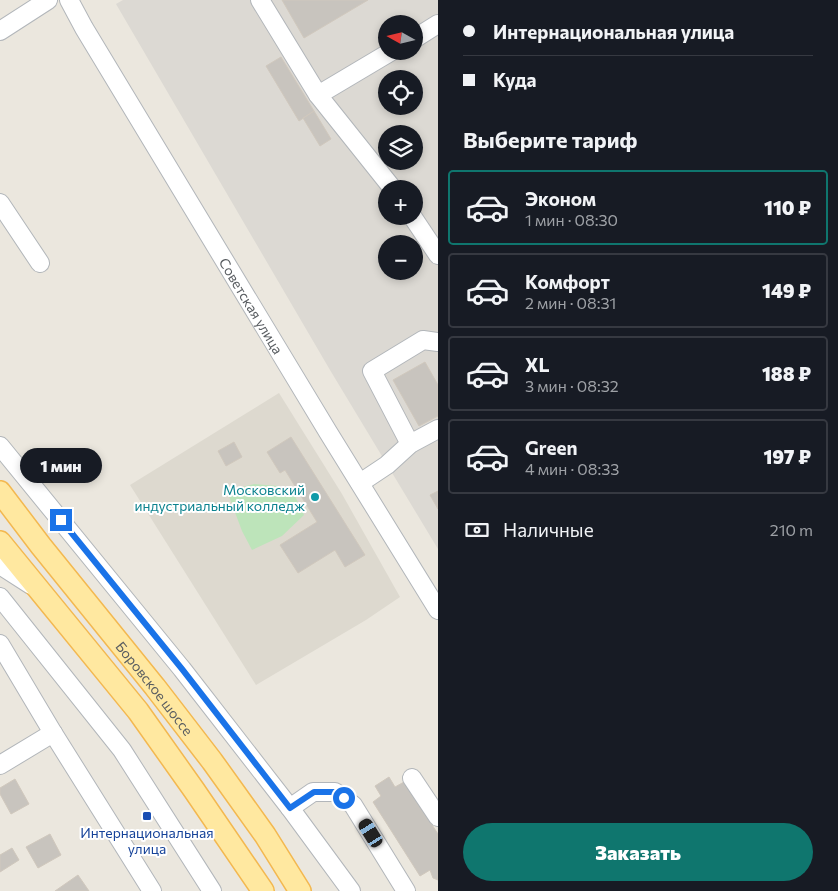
<!DOCTYPE html>
<html lang="ru">
<meta charset="utf-8">
<style>
:root{--surface:#171b24;--page:#20242c;--text:#f1f3f6;--muted:#9ea1a6;--line:#363941;--accent:#0f766e}
body{margin:0;font-family:Commissioner,sans-serif;background:var(--page);color:var(--text);height:100vh;display:flex;flex-direction:column;font-size:19px;white-space:nowrap}
*{box-sizing:border-box;margin:0}
p{font-size:16px;color:var(--muted)}
.icon{flex:none;width:28px;height:28px;fill:none;stroke:currentColor;stroke-width:2;stroke-linecap:round;stroke-linejoin:round}
.map{position:relative;flex:1;overflow:hidden}
.sheet{display:flex;flex-direction:column;background:var(--surface);width:400px}
.sheet>*{flex:none}
.guide{display:grid;align-content:center;height:110px;padding:0 25px;background:var(--surface)}
.needle{width:32px;rotate:278deg}
.fabs{position:absolute;left:378px;top:15px;display:grid;gap:10px}
.fabs a{display:grid;place-items:center;width:45px;height:45px;border-radius:50%;background:var(--surface);box-shadow:0 2px 8px #0003;font-size:25px}
.end{position:absolute;width:22px;height:22px;margin:-11px;border:6px solid #1a73e8;background:#fff;box-shadow:0 0 0 2px #fff}
.from{border-radius:50%}
.bubble{position:absolute;height:35px;border-radius:18px;background:var(--surface);box-shadow:0 2px 8px #0003;font-size:16px;font-weight:800;line-height:35px;text-align:center}
.car{position:absolute;width:15px;height:30px;margin:-15px -8px;border-radius:6px;box-shadow:0 0 4px 1px #0007;background:linear-gradient(#222 24%,#8ab4d8 0 40%,#222 0 76%,#8ab4d8 0 86%,#222 0)}
.guide b{display:flex;align-items:center;gap:18px;height:48px;font-size:19px}
.guide b+b{border-top:1px solid var(--line)}
.guide i{width:12px;height:12px;background:var(--text)}
ul{padding:0;list-style:none}
li{display:flex;align-items:center;gap:15px;height:75px;margin:0 10px 8px;padding:0 15px;border:2px solid var(--line);border-radius:5px}
li div{flex:1}
li b{display:block;font-size:19px}
li em{font-style:normal;font-weight:800}
li.on{border-color:var(--accent)}
li>.icon{width:45px;height:45px;stroke-width:1.5}
h2{padding:0 25px;font-size:22px;line-height:60px}
.pay{display:flex;align-items:center;gap:12px;height:55px;padding:0 25px;font-size:19px}
.pay p{margin-inline-start:auto}
.cta{display:flex;gap:10px;margin-top:auto;padding:10px 25px}
.cta a{flex:1;height:58px;border-radius:30px;background:var(--accent);color:#fff;font-size:20px;font-weight:800;line-height:58px;text-align:center}
main{display:flex;flex:1;min-height:0}
.map>svg:first-child{display:block}
.industrial{fill:#dcd9d3;fill-rule:evenodd}
.education{fill:#ddd9cf}
.green{fill:#bde4ba}
.building{fill:#c8c4be;stroke:#d0c8bd}
.lines{fill:none;stroke-linecap:round;stroke-linejoin:round}
.minor-casing{stroke:#b2b6ba;stroke-width:20}
.major-casing{stroke:#f3b850;stroke-width:24}
.minor{stroke:#fff;stroke-width:18}
.major{stroke:#ffe8a0;stroke-width:21}
.route{stroke:#1a73e8;stroke-width:6}
.culture-dot{fill:#0f9aa8;stroke:#fff;stroke-width:2}
.transit-dot{fill:#1a4fb4;stroke:#fff;stroke-width:2}
.labels{text-anchor:middle;dominant-baseline:central;stroke-width:4;stroke-linejoin:round;paint-order:stroke}
.street-label{font-size:14px;fill:#585c60;stroke:#fff}
.culture-label{font-size:14px;fill:#0d838f;stroke:#fff;text-anchor:end}
.transit-label{font-size:14px;fill:#164399;stroke:#fff}
</style>
<main>
<div class="map">
<svg width="438" height="891" viewBox="0 0 438 891">
<rect width="100%" height="100%" fill="#ebe7de"/>
<path class="industrial" d="M123,0H438V549L330,370L116,4ZM386,24H414V51H386ZM386,79H414V106H386ZM386,134H414V161H386ZM386,189H414V216H386ZM386,244H414V271H386Z"/>
<path class="education" d="M279,393L342,494L400,597L366,620L256,685L130,485Z"/>
<path class="green" d="M254,484L278,486L294,494L304,515L282,536L252,550L242,531L227,491Z"/>
<path class="building" d="M282,0H368L304,38Z
M281,57L314,111L299,121L266,66Z
M314,111L331,139L320,146L303,118Z
M425,362L438,385V416L419,426L393,380Z
M291,437L365,555L345,567L335,550L298,573L280,545L317,522L285,470L280,473L267,452Z
M234,442L242,457L226,466L218,451Z
M438,491V509L430,495Z
M389,777L395,787L404,782L438,834V880L433,878L430,870L420,876L373,802L381,796L375,786Z
M15,779L29,804L11,814L0,794V788Z
M50,834L61,855L38,868L26,847Z
M12,848L19,860L0,872V855Z
M78,875L89,891H55Z"/>
<g class="lines">
<defs>
<g id="minor">
<path id="s1" d="M69,0L84,28L328,432L438,610"/>
<path d="M260,0L318,95L393,189"/>
<path d="M0,31L48,0"/>
<path d="M414,39L438,24"/>
<path d="M318,95L392,51"/>
<path d="M0,203L40,263"/>
<path d="M412,216L438,255"/>
<path d="M410,444L372,371L423,340L438,342"/>
<path d="M0,446L182,669L290,808L351,891"/>
<path d="M360,483L387,465L410,444L438,429"/>
<path d="M0,565L31,585"/>
<path d="M0,597L122,750L212,891"/>
<path d="M0,644L53,733L152,891"/>
<path d="M0,765L53,733"/>
<path d="M412,778L438,817"/>
<path d="M290,808L313,792H335L353,805L406,891"/>
</g>
<g id="major">
<path id="s2" d="M0,492L41,546L155,687L212,761L265,835L300,891"/>
<path d="M0,542L138,711L194,790L263,891"/>
</g>
</defs>
<use href="#minor" class="minor-casing"/>
<use href="#major" class="major-casing"/>
<use href="#minor" class="minor"/>
<use href="#major" class="major"/>
</g>
<g class="lines">
<path class="route" d="M61,520L182,669L290,808L314,792H335L344,798"/>
</g>
<circle class="culture-dot" cx="315" cy="497" r="5"/>
<rect class="transit-dot" x="142" y="811" width="10" height="10" rx="2.5"/>
<g class="labels">
<g class="street-label">
<text stroke="none"><textPath href="#s1" startOffset="356">Советская улица</textPath></text>
<text stroke="none"><textPath href="#s2" startOffset="250">Боровское шоссе</textPath></text>
</g>
<g class="culture-label">
<text x="305" y="489">Московский<tspan x="305" dy="16">индустриальный колледж</tspan></text>
</g>
<g class="transit-label">
<text x="147" y="832">Интернациональная<tspan x="147" dy="16">улица</tspan></text>
</g>
</g>
</svg>
<div class="fabs">
<a><svg class="needle" viewBox="-14 -14 28 28"><path d="M0-13l5 13h-10z" fill="#e53935"/><path d="M0 13l5-13h-10z" fill="#9ea1a6"/></svg></a>
<a><svg class="icon" aria-label="locate" viewBox="0 0 24 24"><circle cx="12" cy="12" r="6"/><path d="M12 2v4M12 18v4M2 12h4M18 12h4"/></svg></a>
<a><svg class="icon" aria-label="layers" viewBox="0 0 24 24"><path d="M12 4l9 5-9 5-9-5zM3 14l9 5 9-5"/></svg></a>
<a>+</a>
<a>−</a>
</div>
<i class="end from" style="left:344px;top:798px"></i>
<i class="end" style="left:61px;top:520px"></i>
<div class="bubble" style="left:20px;top:448px;width:82px">1 мин</div>
<i class="car" style="left:371px;top:833px;rotate:328deg"></i>
</div>
<section class="sheet">
<div class="guide">
<b><i class="from"></i>Интернациональная улица</b>
<b><i></i>Куда</b>
</div>
<h2>Выберите тариф</h2>
<ul>
<li class="on"><svg class="icon" aria-label="car" viewBox="0 0 24 24"><path d="M5 17H2v-5l4-1 3-4h7l3 4 3 1v5h-3M9 17h6M6 11h13"/><circle cx="7" cy="17" r="2"/><circle cx="17" cy="17" r="2"/></svg><div><b>Эконом</b><p>1 мин · 08:30</p></div><em>110 ₽</em></li>
<li><svg class="icon" aria-label="car" viewBox="0 0 24 24"><path d="M5 17H2v-5l4-1 3-4h7l3 4 3 1v5h-3M9 17h6M6 11h13"/><circle cx="7" cy="17" r="2"/><circle cx="17" cy="17" r="2"/></svg><div><b>Комфорт</b><p>2 мин · 08:31</p></div><em>149 ₽</em></li>
<li><svg class="icon" aria-label="car" viewBox="0 0 24 24"><path d="M5 17H2v-5l4-1 3-4h7l3 4 3 1v5h-3M9 17h6M6 11h13"/><circle cx="7" cy="17" r="2"/><circle cx="17" cy="17" r="2"/></svg><div><b>XL</b><p>3 мин · 08:32</p></div><em>188 ₽</em></li>
<li><svg class="icon" aria-label="car" viewBox="0 0 24 24"><path d="M5 17H2v-5l4-1 3-4h7l3 4 3 1v5h-3M9 17h6M6 11h13"/><circle cx="7" cy="17" r="2"/><circle cx="17" cy="17" r="2"/></svg><div><b>Green</b><p>4 мин · 08:33</p></div><em>197 ₽</em></li>
</ul>
<div class="pay"><svg class="icon" aria-label="cash" viewBox="0 0 24 24"><path d="M3 7h18v10H3z"/><circle cx="12" cy="12" r="2"/></svg>Наличные<p>210 m</p></div>
<div class="cta"><a>Заказать</a></div>
</section>
</main>
